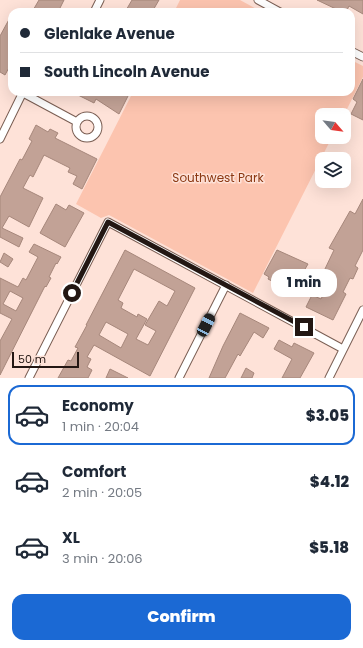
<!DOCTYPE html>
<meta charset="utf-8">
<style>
:root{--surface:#fff;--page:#f2f2f3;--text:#1f2937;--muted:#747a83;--line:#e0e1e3;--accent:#1b69d4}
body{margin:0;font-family:Poppins,sans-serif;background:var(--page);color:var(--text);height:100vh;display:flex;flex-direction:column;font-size:15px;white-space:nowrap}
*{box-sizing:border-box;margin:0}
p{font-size:13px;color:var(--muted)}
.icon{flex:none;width:22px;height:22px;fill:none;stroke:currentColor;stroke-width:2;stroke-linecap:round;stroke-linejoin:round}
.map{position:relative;height:378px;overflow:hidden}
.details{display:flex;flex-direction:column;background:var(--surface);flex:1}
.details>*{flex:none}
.guide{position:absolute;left:8px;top:8px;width:347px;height:88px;border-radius:12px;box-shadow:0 4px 16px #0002;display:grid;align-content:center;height:88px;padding:0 12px;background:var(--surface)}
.needle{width:26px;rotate:118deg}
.buttons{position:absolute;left:315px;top:108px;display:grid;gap:8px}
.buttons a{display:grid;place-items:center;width:36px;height:36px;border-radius:8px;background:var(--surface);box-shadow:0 4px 16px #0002;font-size:20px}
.scale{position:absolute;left:12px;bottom:10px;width:67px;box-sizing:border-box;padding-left:4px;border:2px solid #231713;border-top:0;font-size:11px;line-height:14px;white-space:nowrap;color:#231713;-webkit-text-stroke:3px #fee2d8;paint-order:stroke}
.end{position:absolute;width:18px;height:18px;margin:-9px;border:5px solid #231713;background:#fff;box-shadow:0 0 0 2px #fff}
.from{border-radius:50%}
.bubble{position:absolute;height:28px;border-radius:12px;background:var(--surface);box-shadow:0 4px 16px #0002;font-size:13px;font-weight:800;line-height:28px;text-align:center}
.car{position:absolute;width:12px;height:24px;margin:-12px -6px;border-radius:5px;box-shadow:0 0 3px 1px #0007;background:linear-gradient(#222 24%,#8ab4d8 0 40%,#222 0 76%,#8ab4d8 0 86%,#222 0)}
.guide b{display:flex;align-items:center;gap:14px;height:38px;font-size:15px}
.guide b+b{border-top:1px solid var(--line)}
.guide i{width:10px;height:10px;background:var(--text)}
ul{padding:7px 0 0;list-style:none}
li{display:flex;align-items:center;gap:12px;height:60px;margin:0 8px 6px;padding:0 4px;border:2px solid transparent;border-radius:12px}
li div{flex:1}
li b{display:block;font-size:15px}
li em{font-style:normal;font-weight:800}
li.on{border-color:var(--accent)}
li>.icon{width:36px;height:36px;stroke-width:1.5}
.primary-button{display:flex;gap:8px;margin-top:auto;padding:8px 12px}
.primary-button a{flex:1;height:46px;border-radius:12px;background:var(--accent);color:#fff;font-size:16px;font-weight:800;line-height:46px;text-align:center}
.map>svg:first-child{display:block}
.green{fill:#fcc4af}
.building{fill:#c2a296;stroke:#a6877b;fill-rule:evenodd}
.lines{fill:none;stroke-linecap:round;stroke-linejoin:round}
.street-casing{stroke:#7a5e53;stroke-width:9}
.street{stroke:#fff;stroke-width:7}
.route{stroke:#231713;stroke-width:5}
.labels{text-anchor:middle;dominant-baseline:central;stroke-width:3;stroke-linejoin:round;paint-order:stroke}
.park-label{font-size:12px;fill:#8c3913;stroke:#fee2d8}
</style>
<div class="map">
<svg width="363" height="378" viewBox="0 0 363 378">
<rect width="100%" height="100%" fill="#fee2d8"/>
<path class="green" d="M180,0H240L262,12H174Z
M351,60L363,66V77L344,115H322V137H332L253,293L109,215L101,218L76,204L133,92H351Z"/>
<path class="building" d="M39,0H64L58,12H32Z
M132,0H159L152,12H125Z
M317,0H363V14L349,6L346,12H334L336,9Z
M12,14V62L5,75L0,72V36Z
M363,79V120L351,114L357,102L353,99Z
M72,92H130L119,114L96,99L94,103Z
M36,125L48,132L50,129L58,133L55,138L97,159L82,189L73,184L77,176L68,172L70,168L44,155L33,177L30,175L23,188L43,198L29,227L9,216L2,228L23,238L19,247L0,237V197L20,159L22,160L32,141L29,139Z
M363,199V250L355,266L358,268L353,279L350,278L343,292L346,294L333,320L306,307L312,295L321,299L333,276L324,271L334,250L329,248L350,211L355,214Z
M56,204L66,210L69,205L84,213L65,247L40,233Z
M34,244L61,257L57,264L56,263L49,277L51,278L46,287L45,286L0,375V341L12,319L0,313V278L18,287L23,278L26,280L38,257L29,252ZM10,291L23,298L16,311L3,304Z
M125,250L195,288L150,376L94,345L87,357L91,359L87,367L92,370L88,378H58L68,360L71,361L78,348L75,347L87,325H86ZM134,269L175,291L167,306L159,301L145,325L156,331L148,345L136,339L147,319L138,314L137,317L121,308L123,303L118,300ZM106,322L128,334L121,348L99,335Z
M277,250L308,264L301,276L305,278L297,294L268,279L269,277L264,274Z
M4,253L13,259L8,267L0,262Z
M240,313L269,328L263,338L254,332L240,356L238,354L225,378H209L223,346Z
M279,340L292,347L294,343L314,353L300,378H282L292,359L274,349Z
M246,368L254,373L252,378H241Z
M110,369L128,378H106Z"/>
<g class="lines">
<defs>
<path id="street" d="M258,0L280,12
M94,12L100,0
M351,51L363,57
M23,93L77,122
M76 127a11 11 0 1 1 22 0a11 11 0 1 1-22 0Z
M0,139L23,92
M29,378L108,222L343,349
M179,378L226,285
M329,378L363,310"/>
</defs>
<use href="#street" class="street-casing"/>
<use href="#street" class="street"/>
</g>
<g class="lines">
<path class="route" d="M72,293L108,222L304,327"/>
</g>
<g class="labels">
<g class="park-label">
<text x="218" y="177">Southwest Park</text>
</g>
</g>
</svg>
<div class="buttons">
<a><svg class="needle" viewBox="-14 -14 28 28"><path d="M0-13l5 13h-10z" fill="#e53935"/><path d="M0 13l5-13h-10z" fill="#747a83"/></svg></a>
<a><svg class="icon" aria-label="layers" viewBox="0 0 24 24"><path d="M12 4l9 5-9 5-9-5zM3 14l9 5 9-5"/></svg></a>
</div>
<div class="scale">50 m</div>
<i class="end from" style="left:72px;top:293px"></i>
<i class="end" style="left:304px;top:327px"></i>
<div class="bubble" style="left:271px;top:269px;width:66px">1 min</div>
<i class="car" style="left:206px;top:325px;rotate:27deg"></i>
<div class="guide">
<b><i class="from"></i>Glenlake Avenue</b>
<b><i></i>South Lincoln Avenue</b>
</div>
</div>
<section class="details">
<ul>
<li class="on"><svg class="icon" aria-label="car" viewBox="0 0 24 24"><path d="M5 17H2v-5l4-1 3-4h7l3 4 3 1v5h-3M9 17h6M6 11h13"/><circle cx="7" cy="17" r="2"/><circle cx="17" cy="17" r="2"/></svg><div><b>Economy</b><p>1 min · 20:04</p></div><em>$3.05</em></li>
<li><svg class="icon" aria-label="car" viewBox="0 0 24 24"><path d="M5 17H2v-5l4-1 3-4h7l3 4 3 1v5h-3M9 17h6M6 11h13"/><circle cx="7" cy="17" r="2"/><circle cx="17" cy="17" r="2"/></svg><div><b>Comfort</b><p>2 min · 20:05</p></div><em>$4.12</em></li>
<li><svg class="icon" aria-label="car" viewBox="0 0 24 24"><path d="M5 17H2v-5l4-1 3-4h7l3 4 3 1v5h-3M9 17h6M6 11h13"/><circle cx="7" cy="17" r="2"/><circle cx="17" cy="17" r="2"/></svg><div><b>XL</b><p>3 min · 20:06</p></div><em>$5.18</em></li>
</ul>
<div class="primary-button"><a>Confirm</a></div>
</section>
